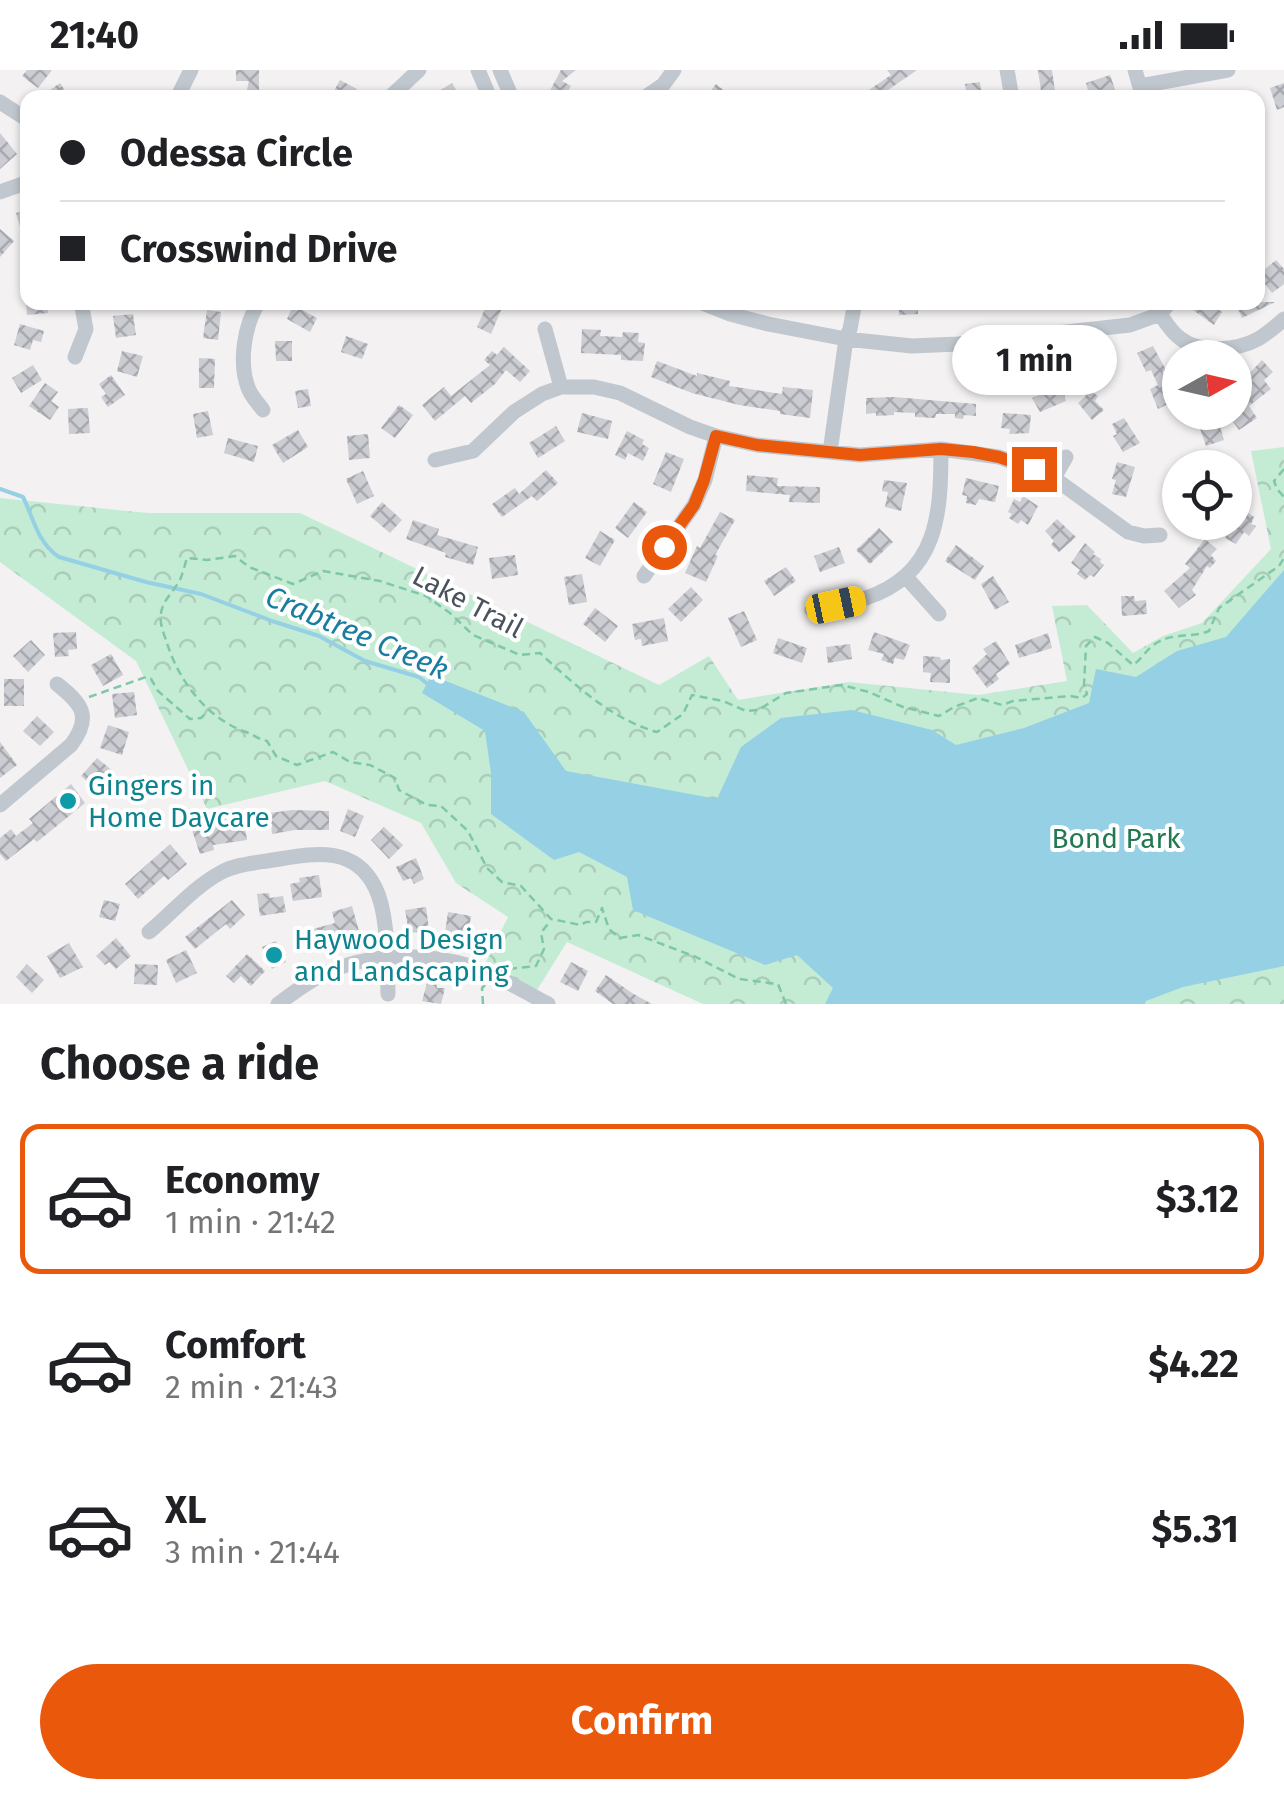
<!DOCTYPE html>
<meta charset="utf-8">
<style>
:root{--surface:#fff;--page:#f2f2f2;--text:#202124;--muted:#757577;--line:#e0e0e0;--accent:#ea580c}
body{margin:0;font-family:"Fira Sans",sans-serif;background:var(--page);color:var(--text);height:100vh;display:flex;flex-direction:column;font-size:38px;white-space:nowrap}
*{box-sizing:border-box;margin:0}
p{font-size:32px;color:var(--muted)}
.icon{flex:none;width:55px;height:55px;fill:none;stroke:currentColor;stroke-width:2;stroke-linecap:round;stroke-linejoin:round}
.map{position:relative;height:934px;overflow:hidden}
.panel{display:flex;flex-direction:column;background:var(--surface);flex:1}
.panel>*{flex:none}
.guide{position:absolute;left:20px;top:20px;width:1245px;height:220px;border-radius:20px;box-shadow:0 2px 8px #0004;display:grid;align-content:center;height:220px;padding:0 40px;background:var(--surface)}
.needle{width:65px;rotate:82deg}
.buttons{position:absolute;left:1162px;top:270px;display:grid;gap:20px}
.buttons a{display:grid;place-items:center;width:90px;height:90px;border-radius:50%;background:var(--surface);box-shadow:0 2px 8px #0004;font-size:50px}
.end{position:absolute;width:45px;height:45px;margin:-22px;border:12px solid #ea580c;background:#fff;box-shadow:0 0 0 5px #fff}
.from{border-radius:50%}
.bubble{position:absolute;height:70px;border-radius:35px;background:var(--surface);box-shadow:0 2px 8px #0004;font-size:32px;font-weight:700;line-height:70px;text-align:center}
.car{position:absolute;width:30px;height:60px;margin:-30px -15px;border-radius:12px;box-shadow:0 0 8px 2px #0007;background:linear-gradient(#f5c518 24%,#345 0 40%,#f5c518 0 76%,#345 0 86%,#f5c518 0)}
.guide b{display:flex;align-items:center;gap:35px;height:95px;font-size:38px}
.guide b+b{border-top:2px solid var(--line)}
.guide i{width:25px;height:25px;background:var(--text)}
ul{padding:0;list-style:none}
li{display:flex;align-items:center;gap:30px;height:150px;margin:0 20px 15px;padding:0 20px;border:5px solid transparent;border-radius:20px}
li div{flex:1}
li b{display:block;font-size:38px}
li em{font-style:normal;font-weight:700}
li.selected{border-color:var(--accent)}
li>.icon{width:90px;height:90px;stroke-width:1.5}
h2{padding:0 40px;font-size:45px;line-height:120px}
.cta{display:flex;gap:20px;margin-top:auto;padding:20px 40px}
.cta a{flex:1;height:115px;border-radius:60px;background:var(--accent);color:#fff;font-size:40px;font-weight:700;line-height:115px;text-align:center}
.status{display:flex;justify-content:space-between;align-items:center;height:70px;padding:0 50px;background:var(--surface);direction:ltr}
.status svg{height:28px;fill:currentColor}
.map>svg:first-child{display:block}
.forest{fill:url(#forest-crowns)}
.water{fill:#95d0e5}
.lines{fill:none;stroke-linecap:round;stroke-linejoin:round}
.stream{stroke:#95d0e5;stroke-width:4}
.building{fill:url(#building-cross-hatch)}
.path{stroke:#7ec7a7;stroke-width:2.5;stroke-dasharray:8 5;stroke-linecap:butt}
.minor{stroke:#c0c7ce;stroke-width:15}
.route{stroke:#ea580c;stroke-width:12}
.culture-dot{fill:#0f9aa8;stroke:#fff;stroke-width:4}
.labels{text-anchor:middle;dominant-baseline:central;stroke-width:8;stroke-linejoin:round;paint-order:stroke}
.street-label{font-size:28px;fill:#4a535d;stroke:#fff}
.culture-label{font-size:28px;fill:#0d838f;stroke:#fff;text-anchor:start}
.park-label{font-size:28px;fill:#207951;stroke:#fff}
.water-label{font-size:30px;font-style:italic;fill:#197da1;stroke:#fff}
</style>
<div class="status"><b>21:40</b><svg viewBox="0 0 49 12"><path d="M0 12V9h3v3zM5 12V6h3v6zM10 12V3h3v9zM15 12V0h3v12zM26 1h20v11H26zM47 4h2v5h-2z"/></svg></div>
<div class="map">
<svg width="1284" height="934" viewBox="0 0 1284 934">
<defs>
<pattern id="forest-crowns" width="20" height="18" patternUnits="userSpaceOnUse" patternTransform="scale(2.5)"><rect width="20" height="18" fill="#c4ecd5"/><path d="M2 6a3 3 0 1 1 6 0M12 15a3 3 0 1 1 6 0" fill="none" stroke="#aaccb9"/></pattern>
<pattern id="building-cross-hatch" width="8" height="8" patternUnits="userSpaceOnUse" patternTransform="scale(2.5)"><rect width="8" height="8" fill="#cbcdd3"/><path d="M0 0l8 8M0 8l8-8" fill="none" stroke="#a7a9ae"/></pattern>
</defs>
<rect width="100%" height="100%" fill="#f3f1f1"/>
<path class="forest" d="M1284,377V934H703L567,872L537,920L485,894L508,847L456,813L421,753L325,711L207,739L136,591L0,492V428L147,443H300L659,615L709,586L738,630L849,612L978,625L1067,611L1052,536L1087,535L1133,583L1163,566L1202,553L1271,479L1251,381Z"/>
<path class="water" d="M1284,500V896L1183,917L1146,931L1144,934H825L833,918L797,885L765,895L633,840L627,807L579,782L554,790L491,744V703L485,661L422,623L431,605L524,642L566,701L717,729L741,677L781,648L852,640L932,660L956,675L1024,658L1089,633L1096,599L1136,607L1177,581L1226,567Z"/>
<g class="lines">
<path class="stream" d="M0,419L23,427C34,449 37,472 59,487L146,512L201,524L272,551L319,566L365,591L419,607L430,616"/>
</g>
<path class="building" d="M27,0H52L38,18L22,6Z
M236,0H259V28H245L249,11H236Z
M561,0H576L562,11L571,16L564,28H546Z
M887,0H917L888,20L893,28H857L891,5Z
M1038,0H1052L1056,28H1042Z
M1110,5L1117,25L1090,28L1086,13Z
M340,10L357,19L352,28H330Z
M980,12L982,28H967L965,14Z
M60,13L70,28H39Z
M452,13L461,28H428Z
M1284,13V37L1277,40L1270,18Z
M716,14L733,28H705Z
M0,63L17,84L0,99Z
M28,140V173L25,174L16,143Z
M0,159L14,171L0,187Z
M1276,190L1284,199V214L1272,223L1258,205Z
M26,232H47L48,243L27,245Z
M488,232L502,238L491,264L477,257Z
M899,232H918V244L899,245Z
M1197,232H1208L1222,242L1214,255L1193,240Z
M1235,232H1275L1242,248Z
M293,235L317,248L310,262L287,249Z
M207,240L221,242L218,270L203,268Z
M133,244L136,265L116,268L113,246Z
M20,254L44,261L41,272L33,270L30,280L14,275Z
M582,259L601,260L600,266L622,267L623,262L639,263L638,272L645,273L643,291L621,290V285L581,283Z
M346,266L368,274L362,289L341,282Z
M275,271H292V291H276Z
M1153,276L1166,300L1162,302L1172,319L1180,315V328L1158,339L1150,319L1158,315L1151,300L1146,302L1137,283Z
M504,277L530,301L520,312L506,300L495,314L471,333L465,326L435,351L422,335L444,317L451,326L490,295L484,290L492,281L497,285Z
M122,281L143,286L137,307L117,301Z
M199,288L215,289L214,318H199Z
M1262,290L1273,302L1264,310L1271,319L1249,336L1257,348L1239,360L1226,342H1235V332L1252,320L1244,309Z
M657,291L697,306V303L730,311L729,316L782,324L783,317L813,320L810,348L780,344V341L739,335L692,323L651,307Z
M33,295L42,310L21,323L12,308Z
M111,305L125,325L108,337L101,327L106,324L99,314Z
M45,313L58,322L51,331L59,337L50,350L29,336Z
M1062,315L1066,331L1040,342L1032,328Z
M308,319L311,336L298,338L295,321Z
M1091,321L1098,326L1095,331L1104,340L1092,350L1078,333Z
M894,327L976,334V346L964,345L963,349L955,348V344H936L935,348L915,347V343L894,342V345L876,346V343L866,344V328Z
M399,335L413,345L395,368L381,358Z
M88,338L90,363L69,364L68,339Z
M208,341L213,365L197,368L193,344Z
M582,343L612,351L608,369L577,362Z
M1003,343L1031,345L1029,363L1009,364L1010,359L1001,358Z
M1124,348L1140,373L1123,382L1113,366L1117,364L1112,354Z
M1218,350L1224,370L1206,376L1199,356Z
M556,356L565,371L538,388L529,373Z
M298,360L308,377L283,393L272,375Z
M627,361L644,370L642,374L649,378L643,391L628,383L625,390L615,385Z
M368,364L370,388L349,390L347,366Z
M228,368L258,376L254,392L224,383Z
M666,382L684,389L671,422L653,414Z
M1117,392L1135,397L1126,427L1112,424L1116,410L1112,409Z
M546,400L558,413L537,431L532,426L502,447L492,434L515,418L519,424Z
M363,401L374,426L357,434L346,409Z
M747,405L778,408L777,416L820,417V433L789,432L790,425L746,421Z
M966,408L999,416L995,432L979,429L976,435L966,433L967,426L962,425Z
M884,410L907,413L901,441L885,437L888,422L882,421Z
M1023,426L1038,436L1028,455L1021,450L1018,454L1009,448L1012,444L1008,442L1014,429L1020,432Z
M382,432L402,450L390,463L370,446Z
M634,432L647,442L628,468L615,458Z
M1241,438L1254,447L1251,454L1256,456L1249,466L1244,462L1236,474L1225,468L1232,458L1229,457L1232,452H1235V447Z
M720,442L735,450L715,485L718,486L706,512L685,503L697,476L700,478Z
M1057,449L1076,467L1059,482L1051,475L1054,471L1045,461Z
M413,450L439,459L437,465L478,477L473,495L445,487L446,483L406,469Z
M879,458L893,472L870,494L856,480Z
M600,461L615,470L600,496L585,488Z
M1205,469L1217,479L1211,485L1216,491L1210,498L1207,496L1192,520L1196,525L1179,538L1164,521L1190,498L1185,494Z
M1085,473L1095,482L1093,484L1101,489L1100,492L1104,495L1094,507L1090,505L1085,510L1077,504L1080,500L1071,493Z
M956,475L984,496L975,510L945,491Z
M839,477L845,493L820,502L814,486Z
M515,485L518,505L492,509L489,488Z
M786,497L796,511L774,526L764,511Z
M582,504L587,532L569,535L564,507Z
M993,506L1009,532L995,540L981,514Z
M691,517L703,530L681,552L668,539Z
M1121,526H1134L1135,531L1146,530L1147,544L1122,546Z
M595,538L618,556L605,572L583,554Z
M744,541L757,570L741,577L728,548Z
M664,548L668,571L642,576L641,569L635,570L632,554Z
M76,562L77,579L68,580L69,586L55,587L53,563Z
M874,562L910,575L904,590L895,588L893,594L881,590L884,584L868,580Z
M1048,563L1052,578L1019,588L1015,575Z
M778,568L807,578L802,593L773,583Z
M31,570L45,585L28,602L13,586Z
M996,571L1010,594L996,604L999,609L987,618L972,598L987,584L983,579Z
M850,574L852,589L828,593L826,577Z
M111,584L123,605L103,616L91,595Z
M923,586L940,587L941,590L950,589V613L930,612L931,603L923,602Z
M4,609H24V636H4Z
M134,622L137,645L115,648L112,624Z
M37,646L54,662L40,676L23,661Z
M108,655L129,662L122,685L100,678Z
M0,672L17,695L0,708Z
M97,688L114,702L98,721L81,706Z
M71,714L85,733L37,772L34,769L6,791L0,784V768L11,759L16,766L33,753L29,749Z
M348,739L364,746L355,767L340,761Z
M292,740L329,741V760H295L272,764L270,743Z
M243,746L247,770L213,775L214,780L200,784L192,760L225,748Z
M384,757L403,775L389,789L371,770Z
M170,774L187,794L168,810L164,806L138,829L125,814Z
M416,788L424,809L414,814L411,808L403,811L396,797Z
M319,805L322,827L293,831L290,814L300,812L299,808Z
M269,823L270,828L283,826L286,842L260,846L257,824Z
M104,830L120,834L115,851L99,847Z
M232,830L245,845L230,859L226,854L195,879L185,867Z
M352,836L359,861L306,878L302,862L335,853L332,842Z
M426,837L429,861L409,863L405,840Z
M448,842L471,846L468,866L445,863Z
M116,868L131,886L116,899L109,892L105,895L96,886Z
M276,871L286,892L272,899L262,877Z
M69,873L83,897L60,908L47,886Z
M186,880L197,903L176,913L166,890Z
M247,884L265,901L251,916L241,906L234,913L226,906Z
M571,892L588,901L578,921L560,912Z
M27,894L44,910L32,923L16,907Z
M135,894L158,895L157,915L134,914Z
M606,905L632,923L652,934H613L595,921Z
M428,909L436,911L437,918H445L441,934L422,931Z"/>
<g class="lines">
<path class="path" d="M1284,399L1274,411L1277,419L1284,427
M89,627L146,607L151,609L158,621L190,649L201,648L207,642
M509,899L536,896L544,879L541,863L550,851
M483,934L482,918L485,915
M786,934L778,914L739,909L696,887L638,865L619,868L609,859L602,838L596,852H586L581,855L551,849L521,816L502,812L487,798L468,761L441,736L427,735L399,720L395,708L370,695L350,692L333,682L297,695L276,686L267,671C258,669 254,665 246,662C208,649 179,612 167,573C164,564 159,553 161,543C163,530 174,521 180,510C183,503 185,494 187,488L207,490L235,486L249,497L293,514L323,501L380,511L426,526L450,543L473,565L520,585L540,583C575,615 611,649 657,662L683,644L692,625L723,631L746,641L758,640L786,623L842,615L869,622L903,637L939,646L954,637L978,628L1002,635L1013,631L1070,626L1082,628L1087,624L1084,615L1086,576L1095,567L1108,573L1133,595C1142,589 1148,577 1158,572C1173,563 1192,568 1209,561L1219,538L1279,496L1284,488"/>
<path class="minor" d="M478,0L490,28
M500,0L512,28
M1007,0L1012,28
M1135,0L1143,28
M1140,16L1228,0
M177,28L191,0
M389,28L419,0
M644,28L663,15L674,0
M0,32L28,50
M0,122L28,112
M259,232C244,255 238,294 249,320C252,327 258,333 263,340
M700,232L730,244L768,254L846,269L912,276L958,274L1130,255L1160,244L1170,232
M1160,244C1166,253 1172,263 1181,269C1200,284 1238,280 1258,269C1267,264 1276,256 1284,249
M545,259L561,317
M75,287L86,259L81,232
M830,382L846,269L850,259L855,232
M435,390L473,381L514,342L542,324L561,317H594L620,323L690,357L716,366L757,375L860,385L941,379L999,387L1054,408L1128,462L1144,466L1160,465
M1054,408L1066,387
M644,506L694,435L705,410L716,366
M906,507L939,544
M812,540C830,536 849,534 866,528C938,504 941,444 941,379
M0,735L71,675C93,646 81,633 57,614
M149,862C172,843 194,817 220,803C236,794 255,793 273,790C312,784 353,774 375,817C389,845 387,893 388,924
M278,934C293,923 307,912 324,904C367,883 425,882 470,896C498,905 523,921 548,934"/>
</g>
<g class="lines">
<path class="route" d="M664,477L694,435L704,410L716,366L757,375L860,385L941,379L973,382L999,387L1034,399"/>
</g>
<g class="culture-dot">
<circle cx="68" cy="731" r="10"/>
<circle cx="274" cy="885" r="10"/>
</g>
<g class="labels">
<g class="street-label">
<text transform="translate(468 532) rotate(28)">Lake Trail</text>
</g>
<g class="culture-label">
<text x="88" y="715">Gingers in<tspan x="88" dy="32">Home Daycare</tspan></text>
<text x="294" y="869">Haywood Design<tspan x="294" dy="32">and Landscaping</tspan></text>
</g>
<g class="park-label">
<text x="1116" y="768">Bond Park</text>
</g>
<g class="water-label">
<text transform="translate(357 563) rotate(23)">Crabtree Creek</text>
</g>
</g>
</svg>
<div class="buttons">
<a><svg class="needle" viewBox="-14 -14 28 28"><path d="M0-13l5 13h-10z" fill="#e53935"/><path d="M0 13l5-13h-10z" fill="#757577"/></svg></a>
<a><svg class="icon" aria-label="locate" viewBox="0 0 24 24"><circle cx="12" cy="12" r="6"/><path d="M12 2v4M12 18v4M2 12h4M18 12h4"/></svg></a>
</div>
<i class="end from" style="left:664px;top:477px"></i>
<i class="end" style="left:1034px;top:399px"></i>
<div class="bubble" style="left:952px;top:255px;width:165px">1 min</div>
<i class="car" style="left:836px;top:535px;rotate:78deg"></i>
<div class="guide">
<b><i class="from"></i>Odessa Circle</b>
<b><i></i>Crosswind Drive</b>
</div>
</div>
<section class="panel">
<h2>Choose a ride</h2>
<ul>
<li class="selected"><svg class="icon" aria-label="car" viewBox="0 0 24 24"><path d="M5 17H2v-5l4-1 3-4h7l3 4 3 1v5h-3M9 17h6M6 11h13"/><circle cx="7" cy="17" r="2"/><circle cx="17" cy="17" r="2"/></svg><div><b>Economy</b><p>1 min · 21:42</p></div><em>$3.12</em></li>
<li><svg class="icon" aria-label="car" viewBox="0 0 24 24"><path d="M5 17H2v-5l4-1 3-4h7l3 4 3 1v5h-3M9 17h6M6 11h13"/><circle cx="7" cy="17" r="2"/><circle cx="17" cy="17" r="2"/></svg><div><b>Comfort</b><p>2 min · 21:43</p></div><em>$4.22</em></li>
<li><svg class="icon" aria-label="car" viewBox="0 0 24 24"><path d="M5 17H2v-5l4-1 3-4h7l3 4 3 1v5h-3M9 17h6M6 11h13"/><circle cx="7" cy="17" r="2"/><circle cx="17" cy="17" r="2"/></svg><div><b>XL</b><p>3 min · 21:44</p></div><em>$5.31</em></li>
</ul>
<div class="cta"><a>Confirm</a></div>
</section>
